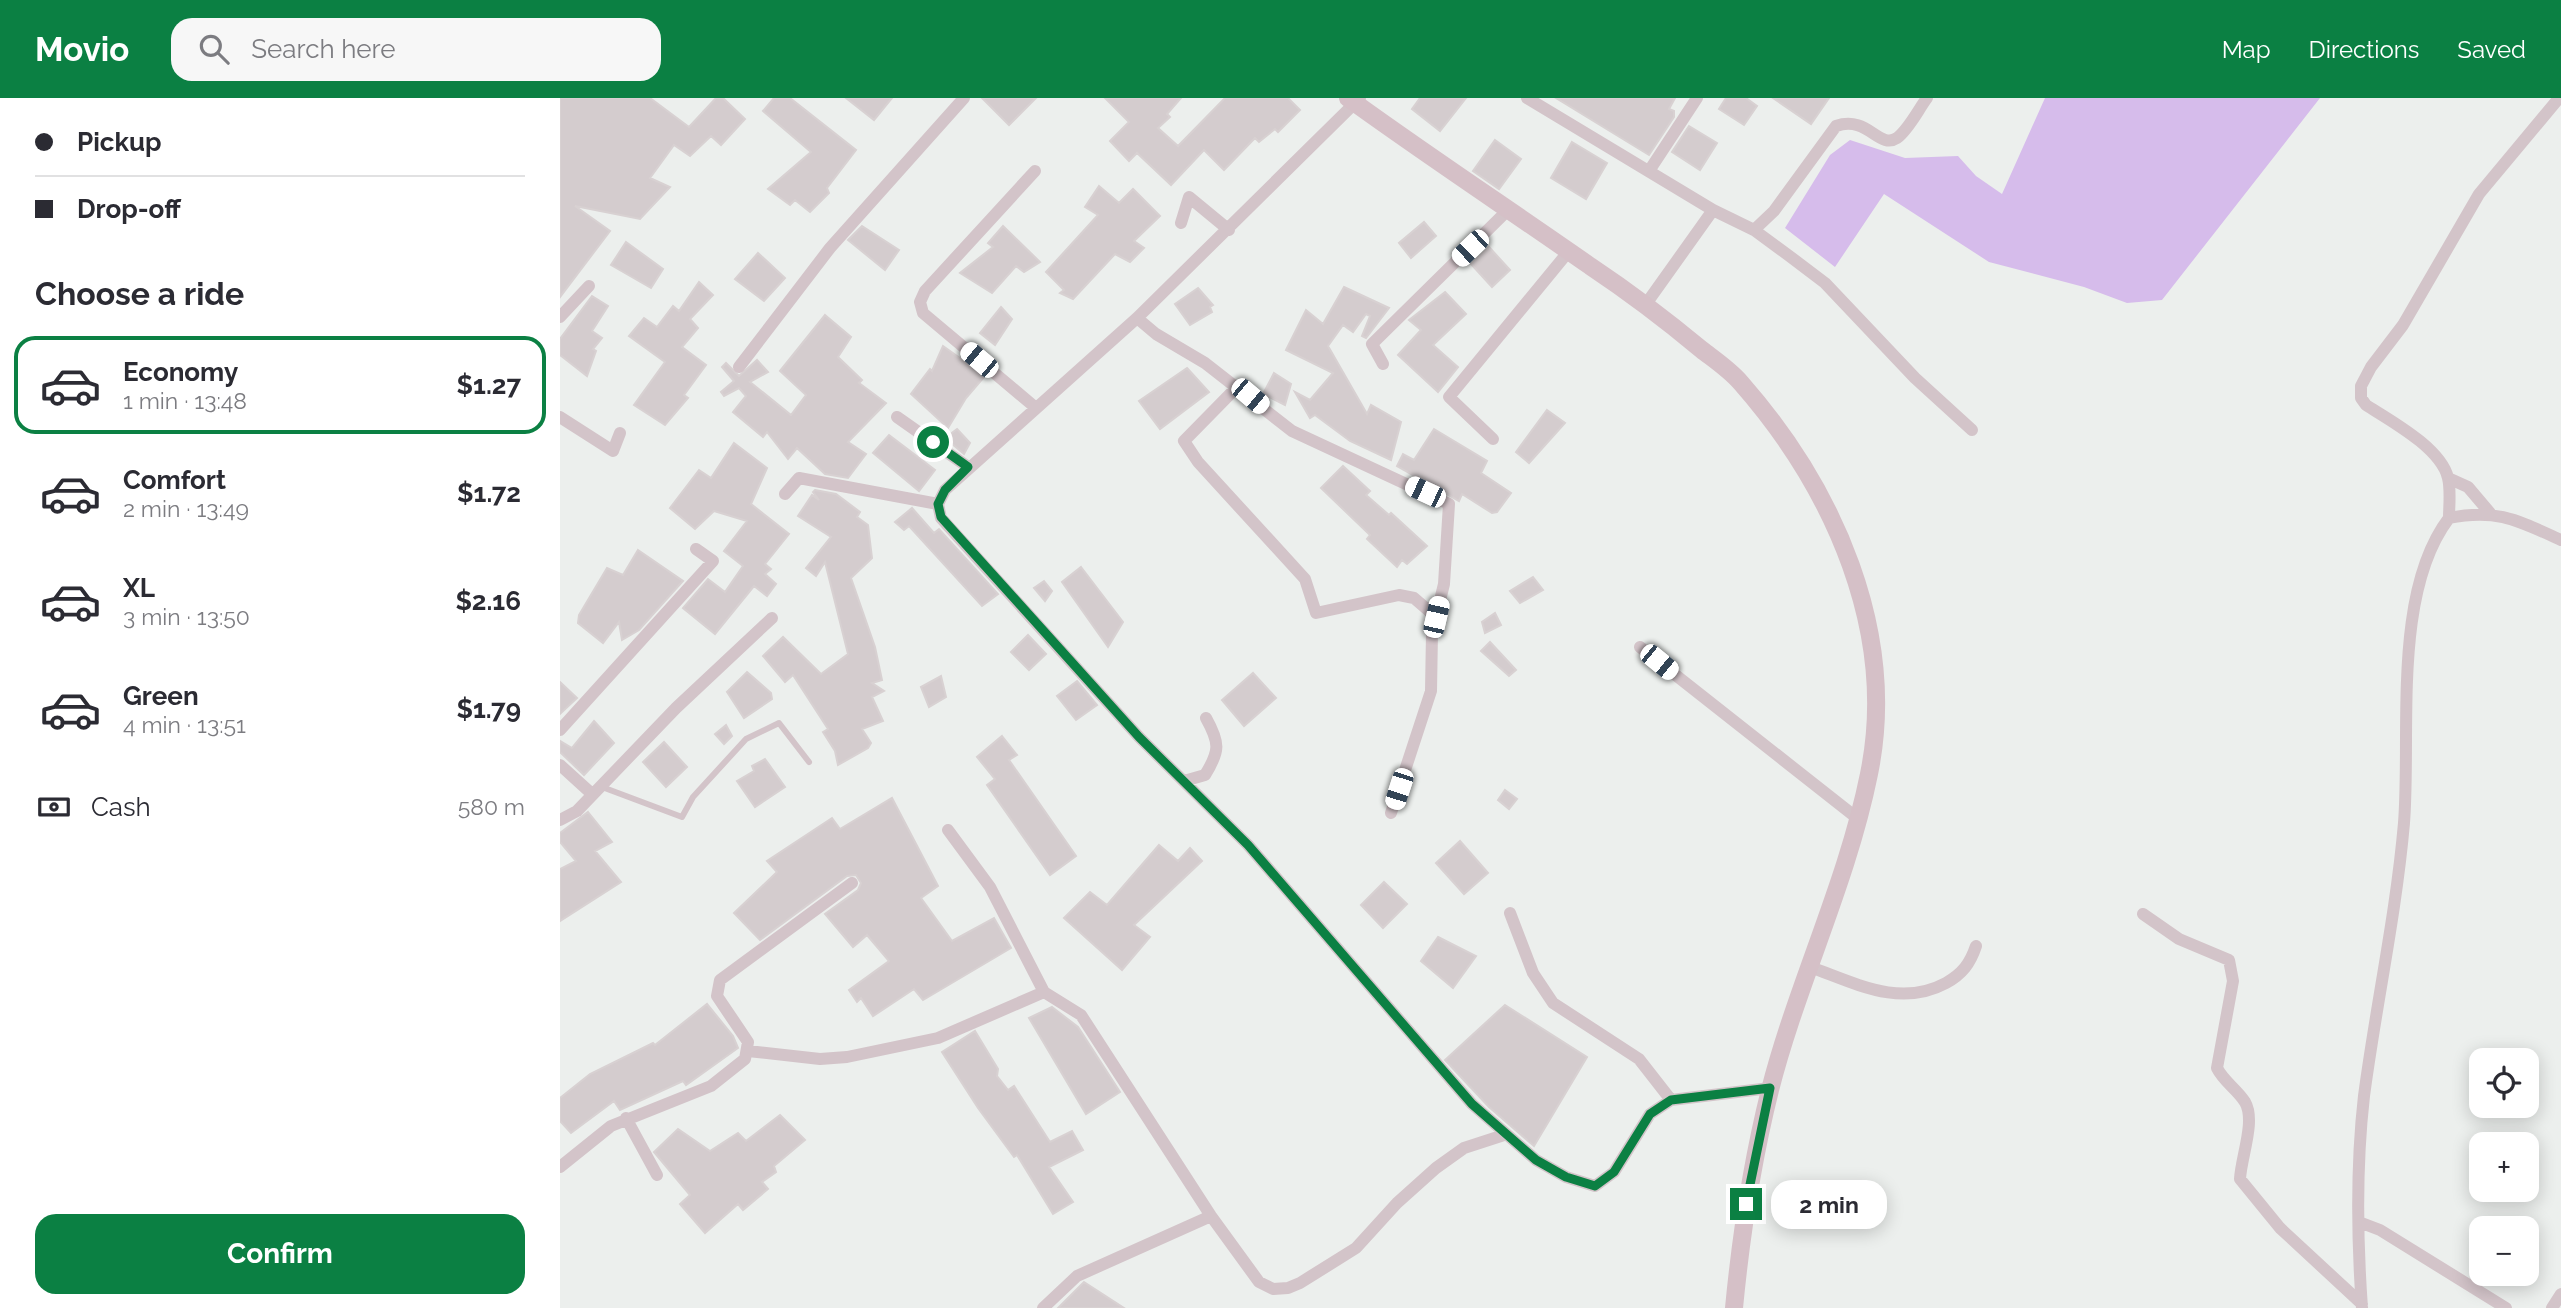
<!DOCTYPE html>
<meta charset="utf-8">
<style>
:root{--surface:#fff;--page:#f7f7f7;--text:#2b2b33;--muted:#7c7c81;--line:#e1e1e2;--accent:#0b8043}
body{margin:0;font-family:Raleway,sans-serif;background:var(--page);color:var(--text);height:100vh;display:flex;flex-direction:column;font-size:26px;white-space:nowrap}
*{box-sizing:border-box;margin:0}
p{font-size:23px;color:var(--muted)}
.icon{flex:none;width:38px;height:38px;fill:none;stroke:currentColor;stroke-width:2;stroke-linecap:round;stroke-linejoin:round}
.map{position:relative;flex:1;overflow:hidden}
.details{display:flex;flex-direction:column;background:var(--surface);width:560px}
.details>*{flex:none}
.banner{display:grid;align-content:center;height:154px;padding:0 35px;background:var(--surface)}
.controls{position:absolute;left:1909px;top:950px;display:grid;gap:14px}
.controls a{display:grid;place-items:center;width:70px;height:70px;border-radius:14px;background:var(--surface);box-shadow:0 4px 18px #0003;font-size:35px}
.end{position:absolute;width:32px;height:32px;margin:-16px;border:9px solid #0b8043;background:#fff;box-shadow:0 0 0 4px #fff}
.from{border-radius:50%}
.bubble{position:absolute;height:49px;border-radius:21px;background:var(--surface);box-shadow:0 4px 18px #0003;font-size:23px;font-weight:700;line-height:49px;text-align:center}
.car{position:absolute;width:21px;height:42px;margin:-21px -10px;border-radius:9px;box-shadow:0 0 5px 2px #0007;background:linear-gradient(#fff 24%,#345 0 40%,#fff 0 76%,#345 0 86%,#fff 0)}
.banner b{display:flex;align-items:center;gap:24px;height:66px;font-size:26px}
.banner b+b{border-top:2px solid var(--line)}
.banner i{width:18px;height:18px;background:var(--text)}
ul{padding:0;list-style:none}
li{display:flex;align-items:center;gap:21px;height:98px;margin:0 14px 10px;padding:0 21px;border:4px solid transparent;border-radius:21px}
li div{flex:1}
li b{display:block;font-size:26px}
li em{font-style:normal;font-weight:700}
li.on{border-color:var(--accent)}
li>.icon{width:63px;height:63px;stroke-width:1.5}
h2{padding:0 35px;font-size:32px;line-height:84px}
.pay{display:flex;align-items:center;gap:18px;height:77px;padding:0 35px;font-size:26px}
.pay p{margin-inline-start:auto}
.action{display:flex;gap:14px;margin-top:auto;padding:14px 35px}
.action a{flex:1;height:80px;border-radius:21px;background:var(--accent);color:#fff;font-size:28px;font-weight:700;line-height:80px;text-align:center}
header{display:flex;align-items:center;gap:42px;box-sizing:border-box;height:98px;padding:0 35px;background:var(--accent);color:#fff}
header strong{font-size:33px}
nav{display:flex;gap:38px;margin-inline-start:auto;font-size:24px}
.search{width:490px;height:63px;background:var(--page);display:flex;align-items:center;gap:18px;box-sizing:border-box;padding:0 24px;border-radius:21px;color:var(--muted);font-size:26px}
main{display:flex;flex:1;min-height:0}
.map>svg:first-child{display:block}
.green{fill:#d6bceb}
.building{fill:#d4ccce;stroke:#d8d1d2;stroke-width:2}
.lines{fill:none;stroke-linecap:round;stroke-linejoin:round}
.lane{stroke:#d3c4c9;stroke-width:6}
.street{stroke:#d3c4c9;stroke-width:12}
.secondary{stroke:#d5c0c7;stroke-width:18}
.route{stroke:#0b8043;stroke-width:9}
</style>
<header>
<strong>Movio</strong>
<div class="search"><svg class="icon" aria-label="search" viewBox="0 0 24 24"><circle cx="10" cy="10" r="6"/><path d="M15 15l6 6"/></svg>Search here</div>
<nav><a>Map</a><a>Directions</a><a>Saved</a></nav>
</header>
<main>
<section class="details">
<div class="banner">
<b><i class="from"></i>Pickup</b>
<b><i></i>Drop-off</b>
</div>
<h2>Choose a ride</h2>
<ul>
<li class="on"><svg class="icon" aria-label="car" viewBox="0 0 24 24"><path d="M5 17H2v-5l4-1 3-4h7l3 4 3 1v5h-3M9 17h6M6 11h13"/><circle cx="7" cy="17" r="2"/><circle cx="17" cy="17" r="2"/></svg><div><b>Economy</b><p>1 min · 13:48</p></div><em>$1.27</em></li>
<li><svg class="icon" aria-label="car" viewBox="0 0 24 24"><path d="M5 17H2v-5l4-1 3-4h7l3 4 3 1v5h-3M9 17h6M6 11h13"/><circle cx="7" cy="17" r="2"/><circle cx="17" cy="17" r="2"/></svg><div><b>Comfort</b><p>2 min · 13:49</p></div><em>$1.72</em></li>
<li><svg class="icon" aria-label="car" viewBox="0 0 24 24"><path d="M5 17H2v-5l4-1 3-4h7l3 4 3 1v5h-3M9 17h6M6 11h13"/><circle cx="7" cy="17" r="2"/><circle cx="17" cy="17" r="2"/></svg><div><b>XL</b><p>3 min · 13:50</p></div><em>$2.16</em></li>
<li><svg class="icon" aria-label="car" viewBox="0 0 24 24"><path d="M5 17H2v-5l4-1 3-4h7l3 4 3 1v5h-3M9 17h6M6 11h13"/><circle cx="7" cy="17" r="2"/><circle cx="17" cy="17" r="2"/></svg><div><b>Green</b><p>4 min · 13:51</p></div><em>$1.79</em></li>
</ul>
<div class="pay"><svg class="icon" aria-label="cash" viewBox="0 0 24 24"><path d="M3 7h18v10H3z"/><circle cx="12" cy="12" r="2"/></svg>Cash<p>580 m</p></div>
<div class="action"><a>Confirm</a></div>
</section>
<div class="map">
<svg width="2001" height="1210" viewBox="0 0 2001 1210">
<rect width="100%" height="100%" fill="#ecefed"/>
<path class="green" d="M1485,0H1760L1602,202L1567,205L1524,189L1429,164L1324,96L1275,169L1225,130L1270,57L1290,42L1345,60L1398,58L1416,78L1442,96Z"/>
<path class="building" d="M0,0H90L129,29L156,0H163L185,21L161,47L151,38L130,58L114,47L90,80L110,89L80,121L15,108L50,133L0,199Z
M214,0H230L296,52L267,90L269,95L250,114L235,102L230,107L208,91L251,54L203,13Z
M286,0H332L314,22Z
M422,0H476L449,27Z
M545,0H621L607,16L610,19L598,30L618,48L665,0H728L740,12L718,34L715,31L699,44L695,40L664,72L644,52L611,87L577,55L569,63L550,43L569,24Z
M860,0H906L880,33L852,11Z
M996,0H1115L1109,11L1114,13V19L1089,57Z
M1166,0H1186L1197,8L1184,27L1159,11Z
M1213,0H1269L1251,26Z
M1129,28L1157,45L1140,72L1112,54Z
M935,42L961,61L939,91L913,73Z
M1012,44L1047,65L1026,101L991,80Z
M539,88L559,105L573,91L600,118L574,143L584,150L570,164L555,156L513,201L500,195L504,192L486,174L538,117L525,109Z
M864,124L876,138L851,160L839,145Z
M302,128L339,152L325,172L288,142Z
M443,128L480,164L464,174L456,168L432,195L400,175L433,149L428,145Z
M66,144L103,171L91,190L51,167Z
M929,149L950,172L932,189L911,166Z
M198,155L225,180L204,203L175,181Z
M139,184L153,197L130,221L138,230L122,249L146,267L124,297L128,300L105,327L74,307L105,264L69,238L84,220L97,229L113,208L119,213Z
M784,189L829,210L806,240L802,238L810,218L806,216L793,234L783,227L768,248L807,316L811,307L841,324L831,362L790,343L755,317L750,320L735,294L750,302L773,275L726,252L746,212L763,226Z
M638,190L653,207L650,209L652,214L630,227L615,206Z
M885,194L906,216L873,247L898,269L878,294L838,257L861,232L849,222Z
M32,198L48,208L32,233L42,240L33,251L36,253L27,278L0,257V241Z
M441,209L452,221L435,247L420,235Z
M265,217L291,239L278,259L302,282L299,285L326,305L288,344L306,356L288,380L265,376L237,350L228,361L207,334L203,339L173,314L186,298L179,290L164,298L161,294L174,283L162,269L166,265L179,278L197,262L208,274L190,284L231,317L246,297L220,273Z
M383,248L425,278L406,300L388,330L351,296L370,271L372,273Z
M627,270L649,294L600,331L579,303Z
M714,275L731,286L725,307L703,296Z
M987,312L1005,325L969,365L956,354Z
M397,331L410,345L404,356L385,340Z
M874,331L927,363L921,375L951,395L937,414L932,415L902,396L899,403L837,368L843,356L854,362Z
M329,337L375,372L359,393L313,355Z
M174,345L207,370L191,406L229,436L205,466L211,471L205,476L216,486L207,498L194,488L155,536L123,510L148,481L165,494L183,468L164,453L187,423L154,413L135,431L110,410L139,372L151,380Z
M783,368L810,393L806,397L829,417L831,415L867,448L847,466L842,462L837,469L807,441L810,437L761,390Z
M255,392L276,396L300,414L297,419L308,427L312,460L291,480L315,549L322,582L312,585L324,593L312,599L323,623L302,631L311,645L308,650L278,667L275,653L263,634L268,631L233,577L225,584L203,558L223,539L261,576L288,556L265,464L256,478L246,470L271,439L238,418L252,397L259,402L253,394Z
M352,410L374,435L379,431L438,496L422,508L349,428L344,432L335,424Z
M78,452L123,483L79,532L62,542L59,524L43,545L18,525L19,517L47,470L63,477Z
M521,469L563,524L548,549L502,484Z
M973,479L983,492L960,505L950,493Z
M484,483L492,493L485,503L474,490Z
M935,515L941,527L925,535L922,524Z
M468,537L486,556L469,572L451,554Z
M930,544L956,572L949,578L921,553Z
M187,574L211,595L212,601L184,620L167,594Z
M693,575L716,600L684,628L662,602Z
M381,578L386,599L369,609L361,589Z
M517,583L537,607L516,622L497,598Z
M0,584L17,600L0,616Z
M34,623L54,645L24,677L0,654V643L12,650Z
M166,627L172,638L164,646L155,636Z
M442,638L457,657L449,662L516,758L490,777L427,687L435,681L417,659Z
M104,644L127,669L106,689L83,664Z
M205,661L225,689L195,709L177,683L194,673L192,668Z
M945,692L957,701L949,711L938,702Z
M332,700L378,788L361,800L392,843L434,820L451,850L363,902L354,891L313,918L301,900L297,904L289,892L329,863L307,837L293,849L265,816L298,792L301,785L296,777L287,778L200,842L174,815L217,774L207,763L272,720L280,731Z
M28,714L52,744L35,753L61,784L0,823V771L16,763L0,744V735Z
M900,743L928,775L904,796L876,765Z
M599,747L618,763L630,750L642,763L574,827L590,839L562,872L504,820L530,794L547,807Z
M824,784L847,806L823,830L801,807Z
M878,839L916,858L893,890L861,863Z
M147,906L173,938L178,950L126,987L123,983L60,1012L54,1003L11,1035L0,1023V1000L30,976L93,945L95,947Z
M945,907L1027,959L974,1048L929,1009L885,962Z
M492,909L518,929L560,994L526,1016L469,920Z
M415,933L438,971L437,978L448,992L454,988L490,1044L512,1033L523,1052L489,1069L513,1104L493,1116L457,1057L454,1059L418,1010L382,954Z
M220,1017L245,1042L214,1068L216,1074L202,1084L208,1091L183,1112L178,1106L145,1135L120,1106L130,1097L94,1054L118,1031L150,1053L178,1035L186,1043Z
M524,1184L564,1210H498Z"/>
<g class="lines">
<path class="lane" d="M42,689L122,719L133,699L186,641L219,625L249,664"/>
<path class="street" d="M800,0L577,220L385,392L378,406L381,420L579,639L688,747L912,1006L976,1062L1006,1079L1035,1088L1054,1074L1090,1016L1111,1002L1210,990
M967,0L1153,112L1194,132L1228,157L1265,185L1355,280L1412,332
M475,73L365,193L360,204L363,215L476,310
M1089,73L1137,0
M621,125L629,99L669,132
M1194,132L1214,113L1276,28C1308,17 1319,52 1337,40C1349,31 1358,12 1367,0
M1086,206L1153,112
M0,219L29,188
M577,220L596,236L645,265L732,333L889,406L884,486L872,535L871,593L831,715
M823,266L812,246L949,111
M179,269L270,150L404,0
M677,289L624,343L638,364L745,481L756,515L839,497L854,500L876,519
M0,319L53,353L60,335
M337,319L408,369
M933,341L889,299L1009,153
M1888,380L1908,389L1930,415
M225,396L239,380L378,406
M1889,420C1889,408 1891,392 1888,380C1881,350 1831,323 1806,307L1801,300V288L1811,269L1843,227L1919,96L1999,0
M1080,549L1297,720
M0,632L153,463L136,451
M0,667L32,696
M624,683L645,677C660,653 660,645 646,620
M0,722L17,713L116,610L212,520
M388,732L430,789L484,894L521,917L651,1118L699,1184L713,1191L728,1190L740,1185L796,1150L837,1105L876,1070L904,1050L944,1037
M950,815L973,875L993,905L1079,961L1111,1002
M1583,816L1619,841L1669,862L1673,883L1657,970C1664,984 1677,991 1685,1004C1696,1023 1681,1059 1680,1081L1720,1130L1802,1206
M1250,869C1295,885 1340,910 1386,885C1402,876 1410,866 1416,848
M188,953L260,961L287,959L378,940L484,894
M66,1020L97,1077
M0,1069L51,1028L151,988L185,961L188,944L157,898L160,882L292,785
M1799,1124L1820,1132L1946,1210
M483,1210L517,1178L651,1118
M1802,1210C1797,1140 1796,1068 1804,998C1816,907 1836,817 1844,725C1851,634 1832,495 1889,420C1937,410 1959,423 2001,442
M1992,1210L2001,1196"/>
<path class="secondary" d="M788,0C868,58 950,112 1030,168C1069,194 1106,222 1142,252C1155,262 1170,272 1181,285C1274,391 1338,534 1309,676C1287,785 1237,886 1210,992C1192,1064 1181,1137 1174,1210"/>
</g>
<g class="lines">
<path class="route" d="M373,344L408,369L385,392L378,406L381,419L579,639L688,747L912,1006L976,1062L1006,1079L1035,1088L1054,1074L1090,1016L1111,1002L1210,990L1186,1106"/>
</g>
</svg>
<div class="controls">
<a><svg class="icon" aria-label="locate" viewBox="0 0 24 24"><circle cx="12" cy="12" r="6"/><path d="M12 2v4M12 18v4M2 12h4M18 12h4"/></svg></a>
<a>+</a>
<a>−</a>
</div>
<i class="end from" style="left:373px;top:344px"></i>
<i class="end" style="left:1186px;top:1106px"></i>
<div class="bubble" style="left:1211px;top:1082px;width:116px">2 min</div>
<i class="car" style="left:910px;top:150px;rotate:226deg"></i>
<i class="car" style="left:419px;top:262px;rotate:310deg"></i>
<i class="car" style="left:690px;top:298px;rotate:130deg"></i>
<i class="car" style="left:865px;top:394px;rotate:295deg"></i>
<i class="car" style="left:876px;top:519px;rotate:13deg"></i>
<i class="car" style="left:1099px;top:564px;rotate:129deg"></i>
<i class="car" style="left:839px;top:691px;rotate:198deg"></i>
</div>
</main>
